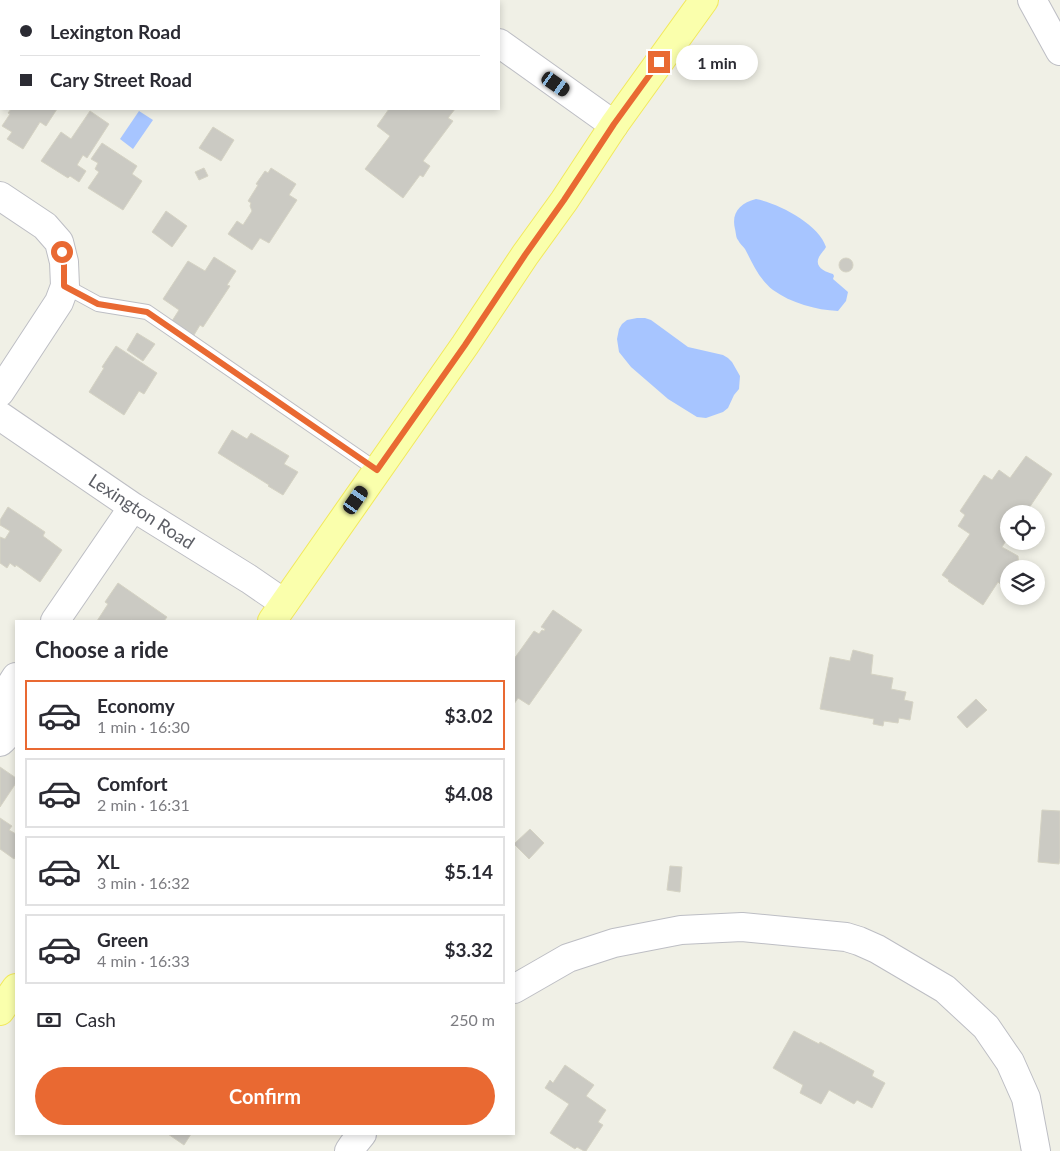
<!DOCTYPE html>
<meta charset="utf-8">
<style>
:root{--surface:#fff;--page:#f2f2f3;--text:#2b2b33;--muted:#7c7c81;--line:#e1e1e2;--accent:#e96932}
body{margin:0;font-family:Lato,sans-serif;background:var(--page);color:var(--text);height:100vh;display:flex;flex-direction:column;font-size:19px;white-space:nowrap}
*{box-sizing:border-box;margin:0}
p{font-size:16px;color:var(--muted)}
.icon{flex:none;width:28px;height:28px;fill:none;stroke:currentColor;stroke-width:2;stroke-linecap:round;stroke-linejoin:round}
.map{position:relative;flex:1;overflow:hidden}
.details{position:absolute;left:15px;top:620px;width:500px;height:515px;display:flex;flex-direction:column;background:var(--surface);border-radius:0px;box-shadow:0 2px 8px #0003}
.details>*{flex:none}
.top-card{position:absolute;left:0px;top:0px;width:500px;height:110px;box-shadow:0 2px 8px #0003;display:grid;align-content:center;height:110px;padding:0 20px;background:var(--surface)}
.fabs{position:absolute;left:1000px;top:505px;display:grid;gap:10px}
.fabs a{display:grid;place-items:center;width:45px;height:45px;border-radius:50%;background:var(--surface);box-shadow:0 2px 8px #0003;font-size:25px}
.end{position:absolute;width:22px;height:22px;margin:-11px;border:6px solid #e96932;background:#fff;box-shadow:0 0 0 2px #fff}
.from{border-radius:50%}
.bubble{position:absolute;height:35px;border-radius:18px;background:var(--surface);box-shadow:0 2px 8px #0003;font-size:16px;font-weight:700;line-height:35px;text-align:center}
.car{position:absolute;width:15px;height:30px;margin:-15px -8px;border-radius:6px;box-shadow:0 0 4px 1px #0007;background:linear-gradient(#222 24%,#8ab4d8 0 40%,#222 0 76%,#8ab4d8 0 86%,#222 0)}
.top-card b{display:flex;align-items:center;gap:18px;height:48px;font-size:19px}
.top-card b+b{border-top:1px solid var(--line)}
.top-card i{width:12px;height:12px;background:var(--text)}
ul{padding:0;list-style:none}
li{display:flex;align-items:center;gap:15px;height:70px;margin:0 10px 8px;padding:0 10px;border:2px solid var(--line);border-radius:0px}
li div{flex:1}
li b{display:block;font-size:19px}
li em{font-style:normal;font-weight:700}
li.current{border-color:var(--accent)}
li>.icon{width:45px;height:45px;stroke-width:1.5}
h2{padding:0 20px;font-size:22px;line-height:60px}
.pay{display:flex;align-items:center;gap:12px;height:55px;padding:0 20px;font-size:19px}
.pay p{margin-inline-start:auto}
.action{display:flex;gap:10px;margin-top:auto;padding:10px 20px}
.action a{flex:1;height:58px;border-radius:30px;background:var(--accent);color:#fff;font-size:20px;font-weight:700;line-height:58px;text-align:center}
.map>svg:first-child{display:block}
.water{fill:#a7c5ff}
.building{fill:#cbcac3;stroke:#d5d3c4}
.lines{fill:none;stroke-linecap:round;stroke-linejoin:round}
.service-casing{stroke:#bdbec4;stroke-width:16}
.minor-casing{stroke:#bdbec4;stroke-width:30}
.primary-casing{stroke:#f2e95d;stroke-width:30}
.service{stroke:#fff;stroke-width:14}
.minor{stroke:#fff;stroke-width:28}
.primary{stroke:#faffac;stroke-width:28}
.route{stroke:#e96932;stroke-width:6}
.labels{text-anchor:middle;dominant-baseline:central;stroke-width:4;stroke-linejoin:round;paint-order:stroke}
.street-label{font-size:18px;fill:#5d5f66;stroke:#fff}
</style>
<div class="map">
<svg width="1060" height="1151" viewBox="0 0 1060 1151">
<rect width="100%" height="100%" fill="#f0f0e6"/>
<path class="water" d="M139,111L153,120L133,149L120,139Z
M756,199C778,203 819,224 826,247C824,251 821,253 819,257C814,267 825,272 833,274L834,276L833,279L848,292L846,301L838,311C816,310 791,303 773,290C759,279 753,264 745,249C743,246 740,244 738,240C736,238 736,233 735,229C731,213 740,203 756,199Z
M637,318H645L651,320L688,347L723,355L728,358L732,362L740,376L739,389L734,395L728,408L723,412L706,418L697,417L668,399L631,367L619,352L617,339L619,329L622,324L627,320Z"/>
<path class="building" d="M292,0H342L344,1H293Z
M11,109H57L46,126L40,122L23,149L7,139L12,132L2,126L10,114L8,113Z
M389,109H407L409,110L410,109H455L448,118L453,121L423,161L430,166L423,177L420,175L403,198L365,169L390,136L377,126Z
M90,111L109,124L87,158L83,155L77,165L86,171L79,182L70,176L68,178L41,161L61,132L71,139Z
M213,127L234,140L221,161L199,148Z
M102,143L137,166L132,174L142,181L123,210L88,188L99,172L95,169L98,163L91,159Z
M204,168L208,176L199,180L195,172Z
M271,168L296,184L289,195L297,200L269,243L260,238L252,250L228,234L237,221L243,225L252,211L250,206L251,203L248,201L258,185L256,184L265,171L268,173Z
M166,211L187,226L172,247L152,232Z
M214,257L236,271L227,285L230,286L203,327L200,325L194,335L172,321L179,310L163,299L188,261L205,271Z
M839 265a7 7 0 1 1 14 0a7 7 0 1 1-14 0Z
M137,333L155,344L143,361L127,350Z
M116,346L157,373L144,394L139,391L124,415L89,392L104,368L102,367Z
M232,430L247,439L251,433L289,456L284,464L298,472L283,495L268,486L269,485L218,453Z
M1026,456L1052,474L1025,514H1009V536L1002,547L1018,556L1019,569H1009V579L1004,587L998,582L983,605L948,581L949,580L942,575L970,534L958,526L965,515L960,511L984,475L992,480L999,470L1010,478Z
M8,507L45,532L43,536L62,550L40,582L16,565L15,567L10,563L7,568L0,563V537L5,539L10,531L0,525V520Z
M118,583L167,617L164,621H133L131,620L130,621H97L108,604L105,602Z
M553,610L582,630L529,705L518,698L514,704V659L534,631L539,634L542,630L544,631L545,629L541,627Z
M853,650L873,655L871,674L893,678L891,689L906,692L904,700L913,702L910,720L899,718L898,723L884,721L883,726L873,724L874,719L820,709L830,657L850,661Z
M976,699L987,710L967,728L957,717Z
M0,767L16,778V783L0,807Z
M1042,810L1060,811V858L1059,864L1038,862Z
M0,818L12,826L9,830L16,834V856L14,859L0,849Z
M530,829L544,843L529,859L514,844Z
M670,866L682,867L680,892L667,890Z
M794,1031L819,1044L820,1042L874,1071L872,1076L885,1083L872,1108L857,1100L854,1104L829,1090L821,1104L800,1093L803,1085L773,1068Z
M565,1065L594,1085L586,1096L606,1110L598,1122L603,1125L586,1151H584L577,1147L575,1149L550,1133L569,1104L545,1088L550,1080L553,1083Z
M168,1134H191L184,1145Z"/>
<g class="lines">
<defs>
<path id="service" d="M65,286L98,304L147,312L377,470"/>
<path id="minor" d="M444,0L445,1
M1032,0L1060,51
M499,43L614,125
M0,196L45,226L59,242L64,262L65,286L59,302L0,392
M0,416L133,507L249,579L284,603
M55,621L133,507
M0,700C14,711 13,732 0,742
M1,700L16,677
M514,989L568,958L614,943L681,930L742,927L846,937L859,941L877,949L945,989L986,1027L1010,1062L1026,1098L1036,1151
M349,1151L353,1145L362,1134"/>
<path id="primary" d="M272,621L465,345L525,255L564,201L614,125L704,0
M0,1011L16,988"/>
</defs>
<use href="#service" class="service-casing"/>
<use href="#minor" class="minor-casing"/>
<use href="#primary" class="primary-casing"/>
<use href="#service" class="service"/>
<use href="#minor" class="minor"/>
<use href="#primary" class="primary"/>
</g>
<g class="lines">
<path class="route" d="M62,252L64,262V286L98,304L147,312L377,470L465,345L525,255L564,200L614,124L659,62"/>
</g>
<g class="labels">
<g class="street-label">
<text transform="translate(142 511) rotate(33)">Lexington Road</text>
</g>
</g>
</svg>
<div class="fabs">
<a><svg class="icon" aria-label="locate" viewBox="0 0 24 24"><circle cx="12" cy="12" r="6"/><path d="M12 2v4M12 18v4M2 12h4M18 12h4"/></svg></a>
<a><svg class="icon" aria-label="layers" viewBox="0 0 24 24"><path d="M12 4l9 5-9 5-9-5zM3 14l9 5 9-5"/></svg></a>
</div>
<i class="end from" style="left:62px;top:252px"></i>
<i class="end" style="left:659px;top:62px"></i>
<div class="bubble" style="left:676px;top:45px;width:82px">1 min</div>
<i class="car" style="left:556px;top:84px;rotate:125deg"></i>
<i class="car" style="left:356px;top:500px;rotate:35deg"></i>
<div class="top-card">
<b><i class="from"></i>Lexington Road</b>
<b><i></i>Cary Street Road</b>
</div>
<section class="details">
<h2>Choose a ride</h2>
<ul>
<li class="current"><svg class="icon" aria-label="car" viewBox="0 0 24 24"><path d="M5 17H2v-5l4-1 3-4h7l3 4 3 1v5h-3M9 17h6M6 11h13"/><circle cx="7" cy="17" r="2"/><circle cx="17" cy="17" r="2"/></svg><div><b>Economy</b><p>1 min · 16:30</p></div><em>$3.02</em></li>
<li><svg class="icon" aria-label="car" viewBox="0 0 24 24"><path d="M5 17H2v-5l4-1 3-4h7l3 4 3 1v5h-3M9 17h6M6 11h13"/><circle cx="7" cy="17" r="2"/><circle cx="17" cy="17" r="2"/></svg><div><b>Comfort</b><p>2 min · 16:31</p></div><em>$4.08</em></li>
<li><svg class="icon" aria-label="car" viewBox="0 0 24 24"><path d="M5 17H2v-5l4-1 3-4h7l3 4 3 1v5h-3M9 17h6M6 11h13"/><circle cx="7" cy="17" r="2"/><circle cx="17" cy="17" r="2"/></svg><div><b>XL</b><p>3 min · 16:32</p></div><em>$5.14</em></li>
<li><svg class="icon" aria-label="car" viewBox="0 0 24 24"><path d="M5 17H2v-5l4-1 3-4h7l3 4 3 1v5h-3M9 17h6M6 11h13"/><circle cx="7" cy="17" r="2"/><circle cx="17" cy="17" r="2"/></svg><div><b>Green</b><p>4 min · 16:33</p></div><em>$3.32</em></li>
</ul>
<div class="pay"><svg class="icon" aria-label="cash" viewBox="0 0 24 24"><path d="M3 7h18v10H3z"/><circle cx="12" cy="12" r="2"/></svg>Cash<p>250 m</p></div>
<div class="action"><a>Confirm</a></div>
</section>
</div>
